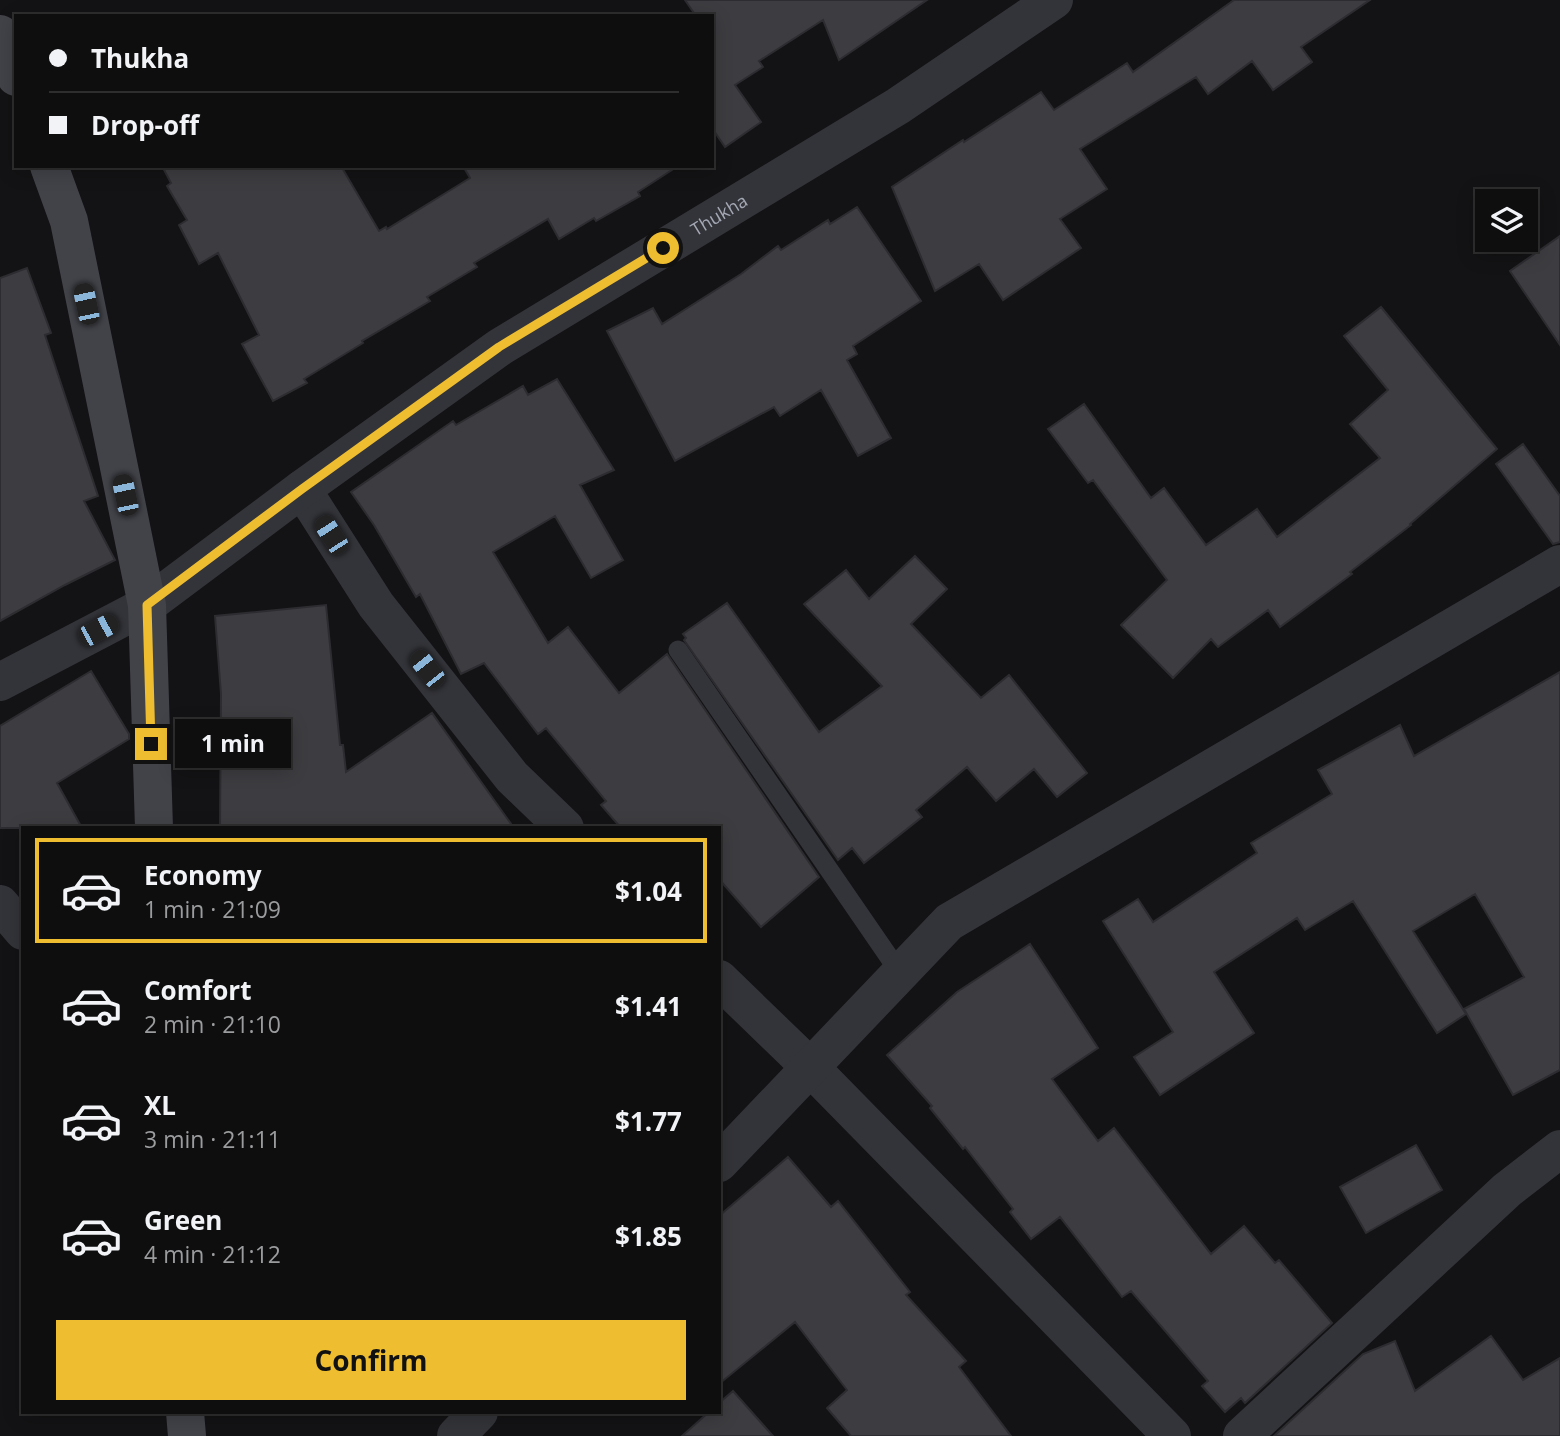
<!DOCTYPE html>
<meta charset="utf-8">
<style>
:root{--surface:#0e0e0f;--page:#171718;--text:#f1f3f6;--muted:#9b9c9e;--line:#2e2e2f;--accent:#eebd30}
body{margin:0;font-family:"Open Sans",sans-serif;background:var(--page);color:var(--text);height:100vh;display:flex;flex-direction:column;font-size:26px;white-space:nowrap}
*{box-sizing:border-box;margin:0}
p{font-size:23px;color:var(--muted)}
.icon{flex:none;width:38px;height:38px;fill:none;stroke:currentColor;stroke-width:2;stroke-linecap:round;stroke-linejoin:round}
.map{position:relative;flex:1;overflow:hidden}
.panel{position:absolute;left:21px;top:826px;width:700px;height:588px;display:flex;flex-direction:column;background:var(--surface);border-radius:0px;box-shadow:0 4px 18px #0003,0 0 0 2px var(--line)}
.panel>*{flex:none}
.top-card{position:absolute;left:14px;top:14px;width:700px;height:154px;border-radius:0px;box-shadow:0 4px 18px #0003,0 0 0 2px var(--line);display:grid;align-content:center;height:154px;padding:0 35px;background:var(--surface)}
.buttons{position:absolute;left:1475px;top:189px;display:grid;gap:14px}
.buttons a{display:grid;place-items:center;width:63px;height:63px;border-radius:0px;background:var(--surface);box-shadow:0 4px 18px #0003,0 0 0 2px var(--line);font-size:35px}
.end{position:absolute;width:32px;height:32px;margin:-16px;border:9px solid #eebd30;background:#111;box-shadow:0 0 0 4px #111}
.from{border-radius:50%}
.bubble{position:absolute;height:49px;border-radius:0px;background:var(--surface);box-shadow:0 4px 18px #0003,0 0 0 2px var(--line);font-size:23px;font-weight:700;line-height:49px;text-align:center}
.car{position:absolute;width:21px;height:42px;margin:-21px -10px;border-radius:9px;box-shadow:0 0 5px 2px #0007;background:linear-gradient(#222 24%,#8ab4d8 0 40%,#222 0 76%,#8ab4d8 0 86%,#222 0)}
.top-card b{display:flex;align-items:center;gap:24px;height:66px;font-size:26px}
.top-card b+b{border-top:2px solid var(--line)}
.top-card i{width:18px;height:18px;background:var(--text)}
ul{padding:12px 0 0;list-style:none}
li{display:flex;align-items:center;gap:21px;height:105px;margin:0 14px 10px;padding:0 21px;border:4px solid transparent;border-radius:0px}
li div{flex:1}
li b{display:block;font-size:26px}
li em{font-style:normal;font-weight:700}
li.on{border-color:var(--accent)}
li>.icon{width:63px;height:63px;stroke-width:1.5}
.cta{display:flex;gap:14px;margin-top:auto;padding:14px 35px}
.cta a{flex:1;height:80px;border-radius:0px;background:var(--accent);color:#111;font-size:28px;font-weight:700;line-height:80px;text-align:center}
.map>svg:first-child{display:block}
.building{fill:#3d3d41;stroke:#2d2c30;stroke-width:2}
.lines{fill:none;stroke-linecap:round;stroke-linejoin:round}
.service{stroke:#333439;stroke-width:19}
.minor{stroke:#333439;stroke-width:38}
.secondary{stroke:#424349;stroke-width:38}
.route{stroke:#eebd30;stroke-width:9}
.labels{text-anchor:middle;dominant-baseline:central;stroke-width:7;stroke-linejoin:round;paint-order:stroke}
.street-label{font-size:18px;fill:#a4a8b4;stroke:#0e0d0f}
</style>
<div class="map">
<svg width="1560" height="1436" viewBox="0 0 1560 1436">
<rect width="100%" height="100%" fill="#131214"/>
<path class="building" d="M685,0H927L839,60L823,20L759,61L763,67L735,85L761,122L725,147L712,128V16H696Z
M1234,0H1370L1301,47L1312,62L1273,90L1252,61L1208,94L1196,77L1080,149L1107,189L1060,219L1081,248L1003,300L979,264L935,291L892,187L963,140L964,142L1041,92L1054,110L1127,63L1133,72Z
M162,166H341L379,231L386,227L387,229L470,178L463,166H678L638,192L640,196L596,221L594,218L559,239L548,219L474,263L477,267L427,297L430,301L362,341L363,343L304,379L307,383L273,401L242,344L259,335L218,253L199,264L179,225L187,220L167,186L171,183Z
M857,207L921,301L853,346L857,354L847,360L891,438L858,456L821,390L780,416L774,407L675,461L607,331L653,308L662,324L741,274L778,246L781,250L828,220L830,224Z
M1560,236V345L1510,271Z
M27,268L51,333L45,335L98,496L84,501L115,560L65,585L0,621V278Z
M1381,307L1497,449L1410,524L1411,525L1350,572L1352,574L1280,627L1268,610L1218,647L1211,639L1173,678L1121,625L1167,580L1093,480L1088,483L1048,429L1084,404L1151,498L1164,488L1206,545L1257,509L1277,537L1380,458L1350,424L1388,390L1344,336Z
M557,379L614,470L580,485L623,560L591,578L555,516L493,552L548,643L568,627L619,693L667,654L819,877L761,927L719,879V828H621L601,805L606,801L546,728L538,734L484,663L461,674L420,594L416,597L374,525L351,492L453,421L456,425L523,386L528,395Z
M1523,444L1560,496V542L1553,544L1496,464Z
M915,556L947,589L911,624L981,698L1009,675L1087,773L1057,797L1034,769L996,801L967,767L916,810L922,817L864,863L852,848L838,860L684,640L686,638L683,634L727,603L819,732L882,686L804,604L846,570L869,599Z
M326,605L340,745H343L346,772L432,713L514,828H220L221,694L215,616Z
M91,671L129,734V739L57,783L82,828H0V726Z
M1560,672V1070L1513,1095L1464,1009L1524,977L1475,894L1413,931L1466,1014L1437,1033L1353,901L1305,930L1297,918L1214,972L1254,1033L1160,1095L1134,1057L1173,1032L1103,921L1138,899L1153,922L1257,853L1251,843L1332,794L1318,770L1400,725L1414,756Z
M1030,944L1098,1048L1052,1079L1098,1141L1114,1128L1211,1254L1244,1226L1275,1263L1279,1260L1332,1323L1245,1403L1241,1398L1225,1412L1202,1386L1208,1381L1131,1291L1122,1297L1060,1217L1031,1239L1010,1212L1013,1209L965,1147L963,1149L930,1108L932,1106L887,1055L957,992Z
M1416,1145L1442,1190L1366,1233L1340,1187Z
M788,1157L831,1207L838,1201L910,1292L906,1295L966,1361L959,1367L1011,1436H851L827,1408L847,1390L795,1322L719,1384V1216Z
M1491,1336L1523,1380L1560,1358V1436H1274L1363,1354L1395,1341L1415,1391Z
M733,1391L773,1436H682L709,1412H719V1403Z"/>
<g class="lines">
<path class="service" d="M678,650L900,973"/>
<g class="minor">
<path d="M302,489L376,605L512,777L565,828"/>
<path id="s1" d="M0,682L147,605L302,489L500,347L898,106L1054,0"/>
<path d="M0,904L23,931"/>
<path d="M719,979L811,1068L1172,1436"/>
<path d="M719,1163L949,922L1560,564"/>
<path d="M456,1436L479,1412"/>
<path d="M1242,1436L1507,1190L1560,1149"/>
</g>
<path class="secondary" d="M0,34L16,77
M49,166L69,221L147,605L154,828
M185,1412L187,1436"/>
</g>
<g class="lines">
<path class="route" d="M151,744L147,605L302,489L499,347L663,248"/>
</g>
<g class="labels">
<g class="street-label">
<text stroke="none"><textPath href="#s1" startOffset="859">Thukha</textPath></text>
</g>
</g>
</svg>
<div class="buttons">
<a><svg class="icon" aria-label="layers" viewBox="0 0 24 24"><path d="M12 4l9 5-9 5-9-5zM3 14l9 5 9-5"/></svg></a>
</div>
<i class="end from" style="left:663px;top:248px"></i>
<i class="end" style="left:151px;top:744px"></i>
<div class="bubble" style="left:175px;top:719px;width:116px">1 min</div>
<i class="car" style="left:86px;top:304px;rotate:348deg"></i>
<i class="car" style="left:125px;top:495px;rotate:348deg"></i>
<i class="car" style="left:331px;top:535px;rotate:327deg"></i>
<i class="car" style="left:98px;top:630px;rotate:62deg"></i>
<i class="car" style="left:427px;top:669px;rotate:322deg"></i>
<div class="top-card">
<b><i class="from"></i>Thukha</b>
<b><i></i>Drop-off</b>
</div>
<section class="panel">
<ul>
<li class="on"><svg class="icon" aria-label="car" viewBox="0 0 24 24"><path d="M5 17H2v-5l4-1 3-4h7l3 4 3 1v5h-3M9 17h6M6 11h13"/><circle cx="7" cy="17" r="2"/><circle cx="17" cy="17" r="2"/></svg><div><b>Economy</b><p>1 min · 21:09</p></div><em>$1.04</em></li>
<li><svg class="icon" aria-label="car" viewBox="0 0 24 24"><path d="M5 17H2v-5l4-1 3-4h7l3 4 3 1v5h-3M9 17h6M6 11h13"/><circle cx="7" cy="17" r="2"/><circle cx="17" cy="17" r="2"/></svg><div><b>Comfort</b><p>2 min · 21:10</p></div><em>$1.41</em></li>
<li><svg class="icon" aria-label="car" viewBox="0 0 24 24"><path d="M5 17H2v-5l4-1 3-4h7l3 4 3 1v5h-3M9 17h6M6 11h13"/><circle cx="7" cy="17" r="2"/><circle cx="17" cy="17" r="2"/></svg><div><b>XL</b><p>3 min · 21:11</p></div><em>$1.77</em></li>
<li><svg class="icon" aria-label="car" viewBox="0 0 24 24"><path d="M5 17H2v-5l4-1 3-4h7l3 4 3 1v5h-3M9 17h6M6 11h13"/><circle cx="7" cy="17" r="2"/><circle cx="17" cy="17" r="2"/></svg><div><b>Green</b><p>4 min · 21:12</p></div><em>$1.85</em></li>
</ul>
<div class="cta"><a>Confirm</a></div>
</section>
</div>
